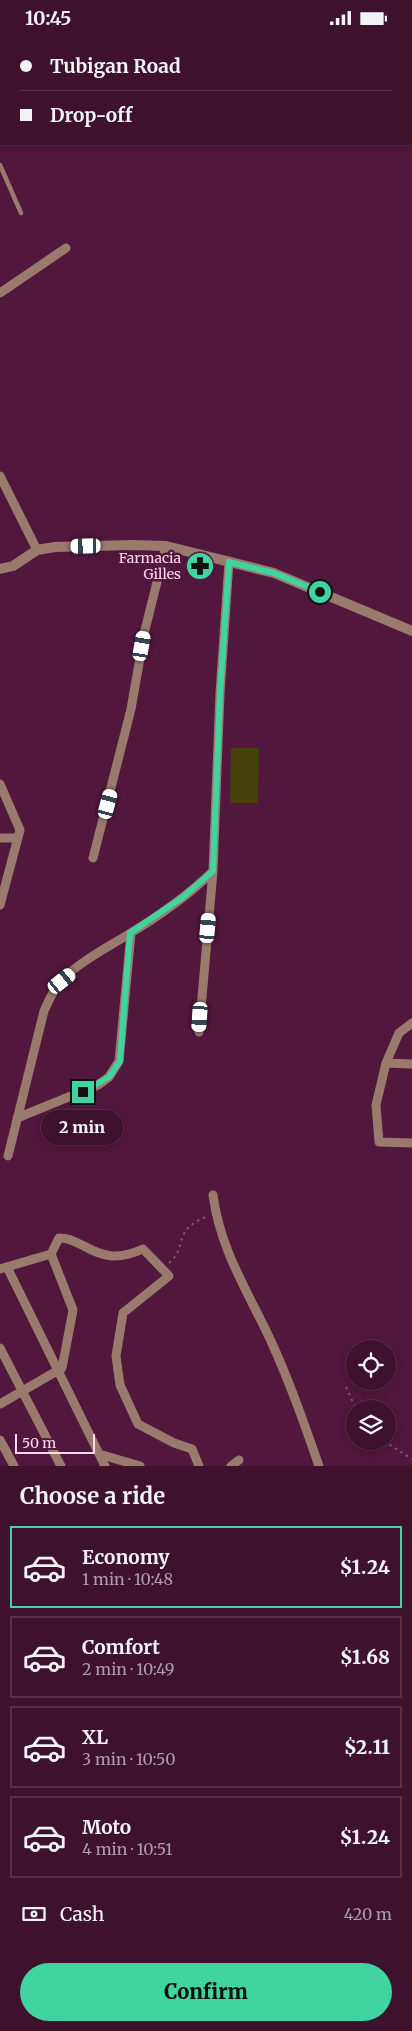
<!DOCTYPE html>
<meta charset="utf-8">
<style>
:root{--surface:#3e112d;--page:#451a35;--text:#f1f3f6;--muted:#ad9daa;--line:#573149;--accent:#40d4a1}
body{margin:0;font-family:Merriweather,serif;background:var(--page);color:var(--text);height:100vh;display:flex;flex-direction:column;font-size:19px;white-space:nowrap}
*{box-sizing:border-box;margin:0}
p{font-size:16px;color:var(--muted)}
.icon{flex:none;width:28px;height:28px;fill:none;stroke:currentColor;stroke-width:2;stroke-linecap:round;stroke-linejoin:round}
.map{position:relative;height:1431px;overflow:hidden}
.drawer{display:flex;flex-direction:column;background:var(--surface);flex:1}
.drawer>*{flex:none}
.top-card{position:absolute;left:0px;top:0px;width:412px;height:110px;box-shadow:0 2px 8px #0003,0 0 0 1px var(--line);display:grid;align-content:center;height:110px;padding:0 20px;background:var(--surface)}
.buttons{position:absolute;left:346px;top:1305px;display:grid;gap:10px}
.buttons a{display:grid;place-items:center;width:50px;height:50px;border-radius:50%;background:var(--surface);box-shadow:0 2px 8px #0003,0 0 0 1px var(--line);font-size:25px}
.scale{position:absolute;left:15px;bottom:12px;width:80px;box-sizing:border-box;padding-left:5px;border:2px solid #fed8ec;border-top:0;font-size:14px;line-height:18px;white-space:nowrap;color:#fed8ec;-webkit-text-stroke:4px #52173c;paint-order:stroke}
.end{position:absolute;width:22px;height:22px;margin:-11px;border:6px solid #40d4a1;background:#111;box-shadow:0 0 0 2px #111}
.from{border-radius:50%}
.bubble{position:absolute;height:35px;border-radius:18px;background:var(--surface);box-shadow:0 2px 8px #0003,0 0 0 1px var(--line);font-size:16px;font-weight:800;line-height:35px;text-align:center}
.car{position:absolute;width:15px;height:30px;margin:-15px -8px;border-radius:6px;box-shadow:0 0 4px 1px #0007;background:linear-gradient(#fff 24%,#345 0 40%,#fff 0 76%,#345 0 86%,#fff 0)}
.top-card b{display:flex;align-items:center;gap:18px;height:48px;font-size:19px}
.top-card b+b{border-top:1px solid var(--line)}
.top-card i{width:12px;height:12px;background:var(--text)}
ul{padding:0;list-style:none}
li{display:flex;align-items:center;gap:15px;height:82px;margin:0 10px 8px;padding:0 10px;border:2px solid var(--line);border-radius:0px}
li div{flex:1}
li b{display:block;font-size:19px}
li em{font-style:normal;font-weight:800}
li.current{border-color:var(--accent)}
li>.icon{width:45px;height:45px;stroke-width:1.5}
h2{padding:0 20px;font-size:22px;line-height:60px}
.pay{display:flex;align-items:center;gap:12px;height:55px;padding:0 20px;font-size:19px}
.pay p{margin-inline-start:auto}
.action{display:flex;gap:10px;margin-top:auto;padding:10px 20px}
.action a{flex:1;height:58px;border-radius:30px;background:var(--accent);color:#111;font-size:20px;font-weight:800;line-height:58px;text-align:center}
.status{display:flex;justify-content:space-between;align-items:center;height:35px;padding:0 25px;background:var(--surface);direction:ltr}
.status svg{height:14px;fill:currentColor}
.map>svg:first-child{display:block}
.green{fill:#45410b}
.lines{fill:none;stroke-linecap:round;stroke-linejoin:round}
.path{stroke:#865171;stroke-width:2;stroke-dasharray:2.5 4;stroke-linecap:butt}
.service{stroke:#997a6c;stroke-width:4.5}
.minor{stroke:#997a6c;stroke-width:9}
.tertiary{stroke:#997a6c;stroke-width:10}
.route{stroke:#40d4a1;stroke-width:6}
.labels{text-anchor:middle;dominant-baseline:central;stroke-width:5;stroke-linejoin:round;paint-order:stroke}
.poi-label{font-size:14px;fill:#fed8ec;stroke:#52173c;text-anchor:end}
</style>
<div class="status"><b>10:45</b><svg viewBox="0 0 49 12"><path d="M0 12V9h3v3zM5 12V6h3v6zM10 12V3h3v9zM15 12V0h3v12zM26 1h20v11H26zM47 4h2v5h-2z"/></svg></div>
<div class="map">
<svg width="412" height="1431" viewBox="0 0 412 1431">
<rect width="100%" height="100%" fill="#52173c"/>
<path class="green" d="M231,713H259L258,768H230Z"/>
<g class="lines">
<path class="path" d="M169,1228C189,1211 171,1196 206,1182
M346,1352L356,1374
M384,1406L412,1424"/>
<path class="service" d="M0,130L21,178"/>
<path class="minor" d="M5,0V1
M45,1V0
M132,1V0
M175,1V0
M214,1V0
M255,1L256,0
M0,71L1,69
M0,258L66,213
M0,441L37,515
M0,749L20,795L0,870
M0,803H18
M93,823L131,674L145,595L166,511
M412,988L399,998L386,1028L376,1070L379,1107L412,1108
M199,997L213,836L220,658L229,527
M386,1028L412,1029
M17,1083L98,1050L109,1042L119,1026L131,898
M8,1121L44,976C49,965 53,955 61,946C78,928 103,915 124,902C156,883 186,863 213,836
M213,1160C220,1214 247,1255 270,1304C289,1345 304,1388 319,1431
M51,1219L59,1203C69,1203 73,1206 82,1210C105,1223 118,1225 143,1214L169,1241L123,1278L116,1321L120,1350L138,1389L174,1408L192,1414L199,1431
M7,1232L105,1431
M0,1234L51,1219L73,1275L62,1333L0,1369
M0,1313L61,1431
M0,1405L14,1431
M99,1419L140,1431
M231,1431L239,1425"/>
<path class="tertiary" d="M0,534L13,531L37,515L55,512L132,510L166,511L274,538L412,596"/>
</g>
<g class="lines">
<path class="route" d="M83,1057L109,1042L120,1026L130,898L183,862L213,836L220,658L229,527L274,538L320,557"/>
</g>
<defs>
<symbol id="pharmacy-disc" viewBox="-11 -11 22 22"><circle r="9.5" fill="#40d4a1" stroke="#52173c"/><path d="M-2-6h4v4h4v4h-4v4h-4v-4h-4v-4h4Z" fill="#111"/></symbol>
</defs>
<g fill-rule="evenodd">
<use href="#pharmacy-disc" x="184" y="515" width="32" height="32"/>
</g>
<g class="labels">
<g class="poi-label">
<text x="181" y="523">Farmacia<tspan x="181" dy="16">Gilles</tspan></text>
</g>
</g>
</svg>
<div class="buttons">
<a><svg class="icon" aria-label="locate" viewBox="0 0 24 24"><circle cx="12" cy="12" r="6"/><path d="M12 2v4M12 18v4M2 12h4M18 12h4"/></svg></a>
<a><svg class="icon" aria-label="layers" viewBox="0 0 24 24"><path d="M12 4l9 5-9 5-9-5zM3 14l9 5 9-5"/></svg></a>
</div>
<div class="scale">50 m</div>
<i class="end from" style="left:320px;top:557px"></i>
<i class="end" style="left:83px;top:1057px"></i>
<div class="bubble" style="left:41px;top:1075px;width:82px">2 min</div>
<i class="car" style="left:86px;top:511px;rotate:269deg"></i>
<i class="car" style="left:142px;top:611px;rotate:10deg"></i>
<i class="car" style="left:108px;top:769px;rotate:15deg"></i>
<i class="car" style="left:208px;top:893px;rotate:5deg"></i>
<i class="car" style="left:62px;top:946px;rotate:51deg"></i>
<i class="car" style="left:200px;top:982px;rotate:184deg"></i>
<div class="top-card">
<b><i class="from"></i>Tubigan Road</b>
<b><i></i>Drop-off</b>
</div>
</div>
<section class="drawer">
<h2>Choose a ride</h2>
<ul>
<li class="current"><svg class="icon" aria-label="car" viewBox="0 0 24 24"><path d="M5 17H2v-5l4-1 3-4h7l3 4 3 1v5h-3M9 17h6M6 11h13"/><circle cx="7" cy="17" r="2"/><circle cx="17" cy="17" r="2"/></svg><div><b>Economy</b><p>1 min · 10:48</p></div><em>$1.24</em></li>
<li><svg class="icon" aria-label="car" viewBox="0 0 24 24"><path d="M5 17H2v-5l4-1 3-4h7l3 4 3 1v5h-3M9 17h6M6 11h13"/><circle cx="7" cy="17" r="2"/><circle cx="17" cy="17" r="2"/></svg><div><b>Comfort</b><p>2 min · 10:49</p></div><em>$1.68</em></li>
<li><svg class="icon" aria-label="car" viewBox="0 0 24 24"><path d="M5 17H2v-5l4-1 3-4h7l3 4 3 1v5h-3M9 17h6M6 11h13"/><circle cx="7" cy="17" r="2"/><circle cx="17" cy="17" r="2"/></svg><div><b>XL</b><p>3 min · 10:50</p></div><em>$2.11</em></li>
<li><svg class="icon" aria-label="car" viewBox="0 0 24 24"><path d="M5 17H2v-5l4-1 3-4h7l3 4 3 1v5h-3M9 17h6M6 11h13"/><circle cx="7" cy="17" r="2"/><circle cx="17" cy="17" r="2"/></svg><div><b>Moto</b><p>4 min · 10:51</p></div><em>$1.24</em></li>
</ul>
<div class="pay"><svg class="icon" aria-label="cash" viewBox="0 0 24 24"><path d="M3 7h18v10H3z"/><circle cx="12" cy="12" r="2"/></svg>Cash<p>420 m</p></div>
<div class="action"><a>Confirm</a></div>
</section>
